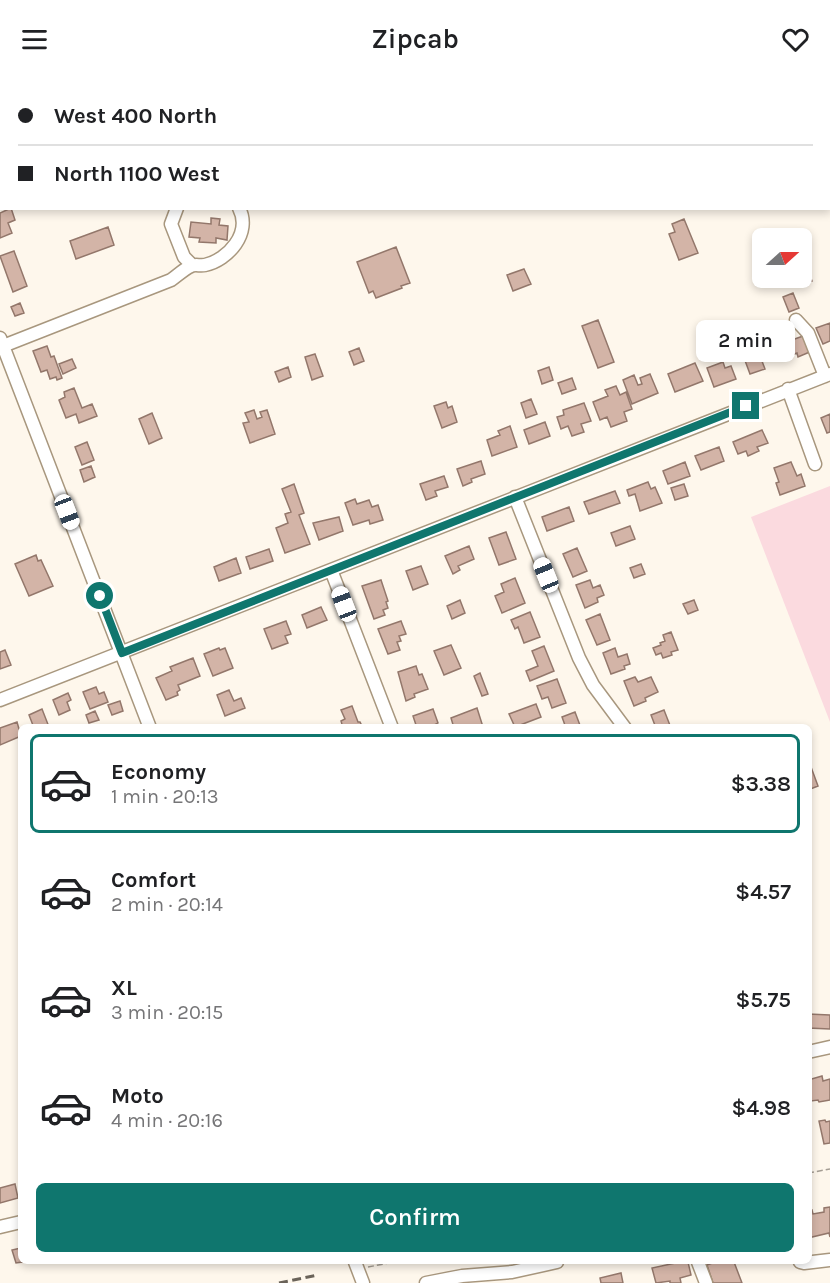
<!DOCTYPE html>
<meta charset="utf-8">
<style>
:root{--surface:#fff;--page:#f6f6f6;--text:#202124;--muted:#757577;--line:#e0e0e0;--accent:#0f766e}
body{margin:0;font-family:Karla,sans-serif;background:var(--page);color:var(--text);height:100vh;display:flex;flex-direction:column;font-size:22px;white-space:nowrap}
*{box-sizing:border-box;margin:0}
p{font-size:20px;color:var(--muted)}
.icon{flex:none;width:33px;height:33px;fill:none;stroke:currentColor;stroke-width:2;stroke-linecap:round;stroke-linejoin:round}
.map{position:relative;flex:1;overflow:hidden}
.side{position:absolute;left:18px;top:646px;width:794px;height:540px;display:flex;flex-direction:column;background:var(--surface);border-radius:9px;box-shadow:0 3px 9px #0003}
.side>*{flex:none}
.hud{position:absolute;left:0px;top:0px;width:831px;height:132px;box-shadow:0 3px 9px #0003;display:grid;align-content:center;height:132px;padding:0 18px;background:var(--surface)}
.needle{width:39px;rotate:69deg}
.buttons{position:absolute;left:752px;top:150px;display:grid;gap:12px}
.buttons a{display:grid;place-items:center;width:60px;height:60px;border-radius:9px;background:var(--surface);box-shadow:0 3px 9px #0003;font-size:30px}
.end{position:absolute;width:27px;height:27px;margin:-14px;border:8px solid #0f766e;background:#fff;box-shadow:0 0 0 3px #fff}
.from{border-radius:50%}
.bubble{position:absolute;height:42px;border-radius:9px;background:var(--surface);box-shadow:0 3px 9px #0003;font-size:20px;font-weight:600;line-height:42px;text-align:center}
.car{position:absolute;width:18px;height:36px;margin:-18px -9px;border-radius:8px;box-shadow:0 0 4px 2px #0007;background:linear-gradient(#fff 24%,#345 0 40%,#fff 0 76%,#345 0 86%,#fff 0)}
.hud b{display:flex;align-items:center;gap:21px;height:57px;font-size:22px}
.hud b+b{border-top:2px solid var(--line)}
.hud i{width:15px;height:15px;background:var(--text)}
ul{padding:10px 0 0;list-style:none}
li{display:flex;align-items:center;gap:18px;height:99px;margin:0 12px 9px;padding:0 6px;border:3px solid transparent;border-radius:9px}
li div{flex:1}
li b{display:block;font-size:22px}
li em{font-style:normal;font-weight:600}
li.current{border-color:var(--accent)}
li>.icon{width:54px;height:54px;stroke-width:1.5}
.primary-button{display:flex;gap:12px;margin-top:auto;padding:12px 18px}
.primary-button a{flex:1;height:69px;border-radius:9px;background:var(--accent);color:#fff;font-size:24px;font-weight:600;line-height:69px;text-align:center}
header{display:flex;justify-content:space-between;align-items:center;height:78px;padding:0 18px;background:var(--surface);font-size:27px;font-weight:600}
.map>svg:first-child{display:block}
.green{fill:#fbdadf}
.building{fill:#d3b4a7;stroke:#93776b;stroke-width:1.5}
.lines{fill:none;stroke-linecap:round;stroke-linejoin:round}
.minor-casing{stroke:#a8977e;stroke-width:15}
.path{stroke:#a49d93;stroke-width:1.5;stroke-dasharray:6 3;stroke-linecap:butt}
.minor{stroke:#fff;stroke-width:12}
.rail{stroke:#6a6359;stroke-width:3;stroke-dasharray:9 4.5;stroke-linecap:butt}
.route{stroke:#0f766e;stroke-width:8}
</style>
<header><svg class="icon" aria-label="menu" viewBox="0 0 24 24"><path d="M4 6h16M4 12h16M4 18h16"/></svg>Zipcab<svg class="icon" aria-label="heart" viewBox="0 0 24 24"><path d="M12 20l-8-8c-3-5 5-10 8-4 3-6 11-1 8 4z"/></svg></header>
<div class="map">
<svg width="830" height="1205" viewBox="0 0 830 1205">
<rect width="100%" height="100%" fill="#fef7ec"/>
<path class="green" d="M830,408V644L751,439Z"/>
<path class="building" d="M11,130L15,142L8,145L12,155L0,160V135Z
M211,140L220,141L219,147L228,148L227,162L216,160V165L199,164L200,160L189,159L191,144L211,146Z
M684,141L698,175L679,182L669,156L675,154L672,146Z
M108,149L114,167L76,181L70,163Z
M396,169L410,205L401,208L402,210L376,220L373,213L369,215L357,184Z
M14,173L27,208L13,214L0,178Z
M801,174L812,203L796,208L793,200H801Z
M524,191L531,206L513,213L507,197Z
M793,215L799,230L789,234L783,219Z
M20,225L24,235L15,238L11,229Z
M598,242L614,284L598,290L582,248Z
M830,245V263L823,266L816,250Z
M806,257L812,273L798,279L797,275L786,279L779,261L787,258L789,263Z
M765,260L770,275L760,278L765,291L750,296L740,269Z
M47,268L51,279L54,278L62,300L57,302L56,299L50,301L47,292L41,294L33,273Z
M359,270L364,283L354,287L349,274Z
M315,276L323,298L312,302L305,279Z
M72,281L76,290L63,296L59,286Z
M723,284L725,290L731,288L736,301L714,309L707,290Z
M695,285L703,303L675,314L668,296Z
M288,289L291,299L279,304L275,294Z
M549,289L553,302L542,306L538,293Z
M650,296L658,315L632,326L623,302L634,297L638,307L642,306L640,300Z
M572,300L576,311L562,316L558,305Z
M616,308L620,317L626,314L632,331L624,334L627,343L611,349L607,339L600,342L593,324L608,318L605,312Z
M74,310L82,330L92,326L97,338L79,345L76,336L66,340L59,322L65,319L64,314Z
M531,321L537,336L526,340L521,325Z
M446,324L448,330L452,328L457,344L442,350L434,328Z
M584,325L591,343L581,346L584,354L572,358L568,348L561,351L557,339L564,337L563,332Z
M254,332L257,341L262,339L260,334L267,332L275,356L250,365L243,345L249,344L245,335Z
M152,335L162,360L149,366L139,341Z
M830,336V354L827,355L821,340Z
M545,344L550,358L529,366L524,352Z
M510,348L517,369L492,378L487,362L500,357L498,353Z
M762,352L768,365L757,369L759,373L748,378L746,373L738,376L733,364Z
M87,364L94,382L82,387L75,369Z
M719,369L724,383L701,392L695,378Z
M481,383L485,396L471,401L472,404L463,408L457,391Z
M685,384L690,398L668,406L663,393Z
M791,384L797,398L801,396L805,408L780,417L776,405L779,404L774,390Z
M91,388L95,399L84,404L80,392Z
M444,398L448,409L435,413L437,418L426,422L420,406Z
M648,404L651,411L655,409L662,425L640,433L635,416L629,418L627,412Z
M294,406L304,435L299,437L310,466L285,475L276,450L288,445L285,436L291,434L282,411Z
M684,406L688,418L675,422L671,410Z
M615,413L620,425L589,436L584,424Z
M355,421L357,426L369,422L372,429L378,427L383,442L370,446L369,442L353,447L345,425Z
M569,429L574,443L547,453L542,439Z
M339,439L343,453L319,462L313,445Z
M630,448L635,461L616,468L611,455Z
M506,454L516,481L499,487L489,460Z
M469,468L474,481L458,488L460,492L453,496L445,478Z
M577,470L587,493L573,499L563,476Z
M269,471L273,483L250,491L246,479Z
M36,477L38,483L41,482L53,508L29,518L15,486Z
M236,480L241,495L219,503L214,489Z
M641,486L645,496L634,500L630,490Z
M421,488L428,506L413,512L406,493Z
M515,500L525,525L502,535L495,518L504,514L501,506Z
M381,502L388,523L386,524L388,530L383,532L385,537L374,541L362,508Z
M590,502L593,510L600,507L604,517L597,520L598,524L585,530L576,507Z
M460,522L465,535L452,541L447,528Z
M694,522L698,532L688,536L683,526Z
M321,529L327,542L307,550L302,537Z
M530,534L540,559L524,565L518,549L515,551L511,542Z
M600,536L610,562L597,567L586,542Z
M286,543L291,556L285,558L288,565L272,571L264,551Z
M401,543L406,556L399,558L401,563L397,564L400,572L388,576L378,551Z
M671,554L678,572L671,574L672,577L663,580L661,575L656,577L653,570L661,567L660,565L665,563L663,557Z
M451,567L461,590L444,597L434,573Z
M544,568L554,593L530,603L526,593L538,588L532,573Z
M219,570L220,572L225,570L233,590L213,598L204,576Z
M615,570L618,579L627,576L630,586L624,588L625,591L611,596L603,575Z
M5,572L11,587L0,591V574Z
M193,580L200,598L178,607L180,612L177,614L178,617L166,622L156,600L172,593L170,589Z
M416,588L419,597L422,596L428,611L414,616L415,619L406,623L398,594Z
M480,595L488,616L482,618L474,598Z
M635,599L638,604L651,599L658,614L645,620L646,623L634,628L624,603Z
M557,601L566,625L552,630L548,619L542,621L537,608Z
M96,609L99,616L104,614L108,624L90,631L83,614Z
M229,612L234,623L241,620L245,630L225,638L217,617Z
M68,615L71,622L67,624L70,632L59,637L53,622Z
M120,623L123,633L112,637L108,627Z
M536,626L541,639L515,649L509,636Z
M352,628L358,644H360L363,650H343L341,643L345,641L341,632Z
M477,630L483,649L454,650L451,640Z
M42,631L49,649L34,650L29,637Z
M433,631L438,645L429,650H417L413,638Z
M664,632L671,650H656L651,637Z
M95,633L99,642L89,645L86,637Z
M575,634L581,650H566L562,639Z
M17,644L21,658L0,667V650Z
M811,689L818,708L808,712V690Z
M808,936L830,937V951L808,950Z
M822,998L823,1003L830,1001V1022L819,1024L818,1022L811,1023L808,1002Z
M825,1042L826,1044L830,1043V1065L824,1066L819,1043Z
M15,1106L18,1120L0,1125V1110Z
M830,1129V1159L829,1155L808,1160V1133L812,1132L813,1136L824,1134V1130Z
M21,1170L22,1184L16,1185L12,1172Z
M680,1184H688L691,1197L680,1200L681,1205H670V1203L656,1205L652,1190Z
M715,1184H734L742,1205H713L707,1187Z
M621,1195L623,1205H601L600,1200Z"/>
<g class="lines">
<defs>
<path id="minor" d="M190,0L191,2
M468,0V2
M685,0L686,2
M246,2L250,0
M0,94H2
M830,94V96
M177,130L171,146L184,179L192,187
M796,242L808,255L825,298
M0,260L150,650
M3,268L171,202C177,198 184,191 191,188C195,186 200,188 205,187C228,182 252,155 239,130
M788,311L815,386
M515,419L579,580L593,607L625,650
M331,492L392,650
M0,622L830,296
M808,974L830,969
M0,1149L21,1144
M355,1184L363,1205
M698,1184L706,1205
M800,1184L804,1185L830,1182
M426,1205L462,1198L512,1194L557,1184"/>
</defs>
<use href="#minor" class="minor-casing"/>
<path class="path" d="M808,1095L830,1091
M368,1189L394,1184"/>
<use href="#minor" class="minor"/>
<path class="rail" d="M279,1205L318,1197"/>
</g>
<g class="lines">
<path class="route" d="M100,518L122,575L746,328"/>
</g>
</svg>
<div class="buttons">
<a><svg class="needle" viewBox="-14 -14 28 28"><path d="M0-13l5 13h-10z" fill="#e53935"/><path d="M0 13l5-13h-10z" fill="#757577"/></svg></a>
</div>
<i class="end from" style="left:100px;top:518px"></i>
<i class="end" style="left:746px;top:328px"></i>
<div class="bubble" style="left:696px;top:242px;width:99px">2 min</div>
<i class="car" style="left:67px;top:434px;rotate:159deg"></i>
<i class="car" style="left:546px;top:497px;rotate:338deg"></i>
<i class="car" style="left:344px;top:526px;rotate:339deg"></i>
<div class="hud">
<b><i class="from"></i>West 400 North</b>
<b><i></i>North 1100 West</b>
</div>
<section class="side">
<ul>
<li class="current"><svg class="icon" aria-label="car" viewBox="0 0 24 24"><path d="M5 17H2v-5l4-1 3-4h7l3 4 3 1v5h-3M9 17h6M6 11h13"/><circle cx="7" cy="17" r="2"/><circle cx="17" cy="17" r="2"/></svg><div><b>Economy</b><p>1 min · 20:13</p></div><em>$3.38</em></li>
<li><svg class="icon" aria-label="car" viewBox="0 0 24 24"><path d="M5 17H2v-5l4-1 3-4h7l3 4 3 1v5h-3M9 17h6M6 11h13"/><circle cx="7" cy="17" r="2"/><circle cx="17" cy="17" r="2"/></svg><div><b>Comfort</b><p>2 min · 20:14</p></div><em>$4.57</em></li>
<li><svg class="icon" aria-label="car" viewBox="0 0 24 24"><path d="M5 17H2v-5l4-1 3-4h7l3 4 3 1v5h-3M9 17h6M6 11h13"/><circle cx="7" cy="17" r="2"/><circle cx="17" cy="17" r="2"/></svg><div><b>XL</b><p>3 min · 20:15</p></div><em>$5.75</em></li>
<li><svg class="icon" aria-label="car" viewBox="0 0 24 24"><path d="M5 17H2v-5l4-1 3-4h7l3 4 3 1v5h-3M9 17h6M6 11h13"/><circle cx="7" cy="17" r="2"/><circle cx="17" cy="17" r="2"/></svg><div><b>Moto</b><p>4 min · 20:16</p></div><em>$4.98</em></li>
</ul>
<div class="primary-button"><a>Confirm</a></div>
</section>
</div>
